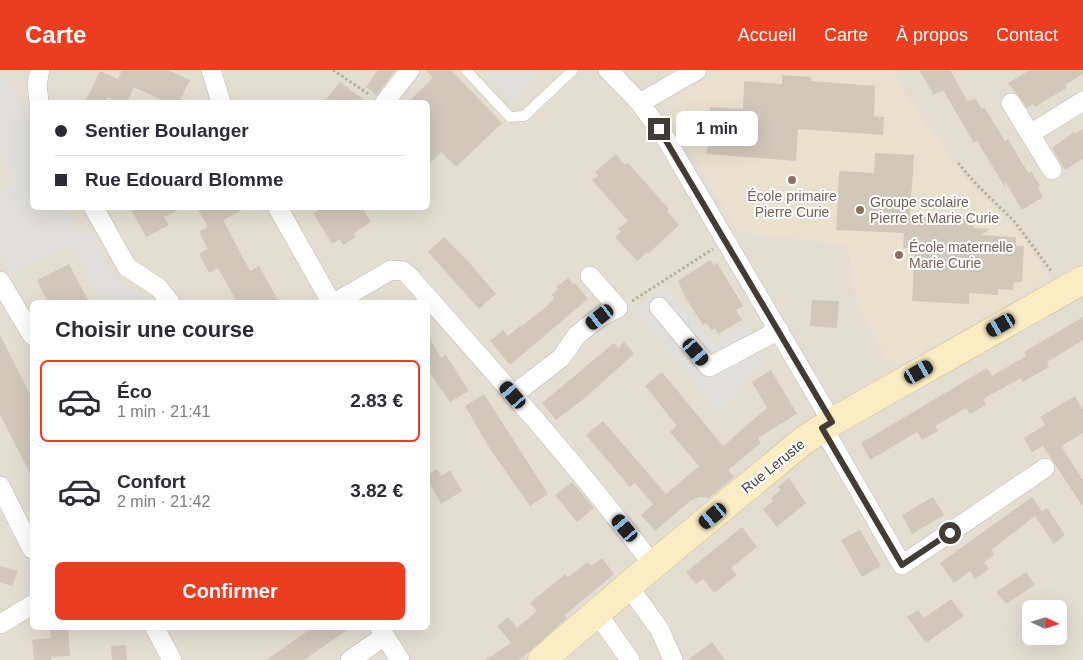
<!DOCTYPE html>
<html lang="fr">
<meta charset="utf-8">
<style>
:root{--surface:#fff;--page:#f7f7f7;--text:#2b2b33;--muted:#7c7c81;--line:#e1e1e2;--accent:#eb3e20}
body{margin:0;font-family:Arial,sans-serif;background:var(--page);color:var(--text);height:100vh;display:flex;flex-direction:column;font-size:19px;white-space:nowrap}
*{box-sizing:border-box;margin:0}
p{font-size:16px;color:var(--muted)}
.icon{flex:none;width:28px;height:28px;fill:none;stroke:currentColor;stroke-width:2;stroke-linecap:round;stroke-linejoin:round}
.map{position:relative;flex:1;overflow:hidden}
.panel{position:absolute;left:30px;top:230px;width:400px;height:330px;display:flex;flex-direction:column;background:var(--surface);border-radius:8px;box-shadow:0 5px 20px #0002}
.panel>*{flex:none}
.top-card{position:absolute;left:30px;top:30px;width:400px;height:110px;border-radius:8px;box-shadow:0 5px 20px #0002;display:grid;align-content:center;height:110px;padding:0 25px;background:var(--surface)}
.needle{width:32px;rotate:94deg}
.tools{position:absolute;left:1022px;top:530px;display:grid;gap:10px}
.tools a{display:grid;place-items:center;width:45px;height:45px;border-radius:8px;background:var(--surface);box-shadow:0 5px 20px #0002;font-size:25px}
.end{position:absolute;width:22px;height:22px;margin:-11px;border:6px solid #423c34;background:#fff;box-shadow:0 0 0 2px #fff}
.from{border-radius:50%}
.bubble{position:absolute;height:35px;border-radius:8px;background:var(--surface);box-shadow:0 5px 20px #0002;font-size:16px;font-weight:700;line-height:35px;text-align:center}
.car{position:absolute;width:15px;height:30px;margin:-15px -8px;border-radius:6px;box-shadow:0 0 4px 1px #0007;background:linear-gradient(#222 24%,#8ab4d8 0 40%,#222 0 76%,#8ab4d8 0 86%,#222 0)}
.top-card b{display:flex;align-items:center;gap:18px;height:48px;font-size:19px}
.top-card b+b{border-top:1px solid var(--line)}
.top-card i{width:12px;height:12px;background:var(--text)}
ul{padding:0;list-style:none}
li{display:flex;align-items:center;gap:15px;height:82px;margin:0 10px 8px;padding:0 15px;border:2px solid transparent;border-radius:8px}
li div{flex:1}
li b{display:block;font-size:19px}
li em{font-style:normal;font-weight:700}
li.current{border-color:var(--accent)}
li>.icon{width:45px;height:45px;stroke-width:1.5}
h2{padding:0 25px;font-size:22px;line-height:60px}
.action{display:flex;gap:10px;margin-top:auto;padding:10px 25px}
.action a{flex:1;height:58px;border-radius:8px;background:var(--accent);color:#fff;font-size:20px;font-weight:700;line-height:58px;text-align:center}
header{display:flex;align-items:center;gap:30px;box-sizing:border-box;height:70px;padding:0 25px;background:var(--accent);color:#fff}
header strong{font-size:24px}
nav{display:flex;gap:28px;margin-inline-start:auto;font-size:18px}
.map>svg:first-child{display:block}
.residential{fill:#e4ded2;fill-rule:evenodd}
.education{fill:#e9e1ce}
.parking{fill:#e1dfdb}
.building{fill:#d1c8ba}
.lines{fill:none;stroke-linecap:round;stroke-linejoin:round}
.lane-casing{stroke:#beb7aa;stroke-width:11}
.street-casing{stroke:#beb7aa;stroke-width:20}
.secondary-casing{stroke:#cdbf96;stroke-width:29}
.path{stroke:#bcaf99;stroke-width:3;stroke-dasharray:2.5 2.5;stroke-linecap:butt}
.lane{stroke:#fff;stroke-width:10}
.street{stroke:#fff;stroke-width:19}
.secondary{stroke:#faedc3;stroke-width:28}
.route{stroke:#423c34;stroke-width:6}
.education-dot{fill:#8d6e63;stroke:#fff;stroke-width:2}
.labels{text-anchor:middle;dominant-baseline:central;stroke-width:4;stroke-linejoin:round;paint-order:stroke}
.education-label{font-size:14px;fill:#785e54;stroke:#fff;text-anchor:start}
.street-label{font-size:14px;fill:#423c34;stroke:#fff}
</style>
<header>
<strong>Carte</strong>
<nav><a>Accueil</a><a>Carte</a><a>À propos</a><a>Contact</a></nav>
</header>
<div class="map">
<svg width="1083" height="590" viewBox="0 0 1083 590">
<rect width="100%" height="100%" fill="#f0ece3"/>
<path class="residential" d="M0,0H1083V590H0ZM32,32H428V138H32ZM32,232H428V558H32ZM1031,539H1059V566H1031Z"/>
<path class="education" d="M720,0H892L919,44L973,118L1018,161L1050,209L903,294L888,290L857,236L847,175L739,162L670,49L676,26Z"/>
<path class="parking" d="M478,0H542L510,32Z
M6,6L32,59V138H65L80,168L91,162L112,204L119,212L142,223L153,232H100L71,174L10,203L0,183V123L16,114L0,82V9Z
M665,216L714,273L746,255L765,290L744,310L737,323L719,341L634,240Z"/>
<path class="building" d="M122,0H168L190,10L179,32H166L134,17L127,32H118L108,27L105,32H85L100,1L118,9Z
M378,0H396L376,25L366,17Z
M426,0H451L502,53L456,97L441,82L428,95V32H408L433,8Z
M919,0H950L968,32L975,28L982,39L984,37L1005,71L1008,69L1022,93L1029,103L1031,101L1040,116L1038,118L1043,127L1022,140L1005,111V117L977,71L974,73L943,20L934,25Z
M1030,0H1083V4L1065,15L1067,18L1046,30L1035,37L1033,34L1027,38L1008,13Z
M782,5L811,7V11L875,16L874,46L884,47L883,65L798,59L796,91L707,84L710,37L743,39L744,11L782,14Z
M340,12L367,32H324Z
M1083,59V89L1065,100L1052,78L1074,62L1075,64Z
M875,83L914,85L910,144L974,148L973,158L990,159L981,165L1016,167V176H1024L1022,212H1014L1013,220L998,219V225L969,223V234L912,231L915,178H903L904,163L836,160L839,101L874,103Z
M616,84L625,95L628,93L669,139L667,141L679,155L648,184L647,182L637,191L615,167L621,161L618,159L628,151L592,110L598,106L595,102Z
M130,138H182L164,147L169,155L146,167Z
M197,138H246L223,150L250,201L259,196L279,232H237L218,198L209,203L199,184L208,179L199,162L208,157Z
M323,138H362L371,152L354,163L356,167L343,175L340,169L332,174L313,143Z
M444,167L468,191L496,224L479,239L428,182Z
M710,190L714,195L717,193L743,236L736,240L742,250L718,264L715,258L712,260L706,253L703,255L685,227L678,211Z
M69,194L89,232H48L37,210Z
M568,208L573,214L575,213L588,229L510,295L490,271L503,260L508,266L521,255L522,256L548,235L554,228L552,224L558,219L556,217Z
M812,230L839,231L837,258L810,256Z
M1083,247V270L1047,292L1049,297L1023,312L1021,308L983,329L986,335L970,344L966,338L935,356L938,361L922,370L917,362L870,390L861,373L987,298L992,306L1026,286L1024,282Z
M0,265L32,328V407L0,345Z
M428,265L441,288L446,285L469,321L450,332L428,300Z
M624,272L634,284L586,327L556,350L542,333L614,273L618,278Z
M771,300L797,344L758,368L761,373L728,400L734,407L709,428L700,427L690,431L655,461L641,445L653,434L635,413L630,417L586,365L603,351L666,424L699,396L670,362L677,356L645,316L662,302L723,376L767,338L752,312Z
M484,324L548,424L530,436L490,379L465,336Z
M1075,326L1083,340V363L1061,376L1083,410V437L1043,376L1032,382L1024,368L1045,355L1040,347Z
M437,399L441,406L450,400L462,421L441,434L428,410V405Z
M789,408L806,433L777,457L763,439L773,431L771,428L781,420L778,417Z
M572,412L594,438L577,452L555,425Z
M933,427L944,445L912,464L902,445Z
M1032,427L1042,441L1047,438L1065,465L1054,474L1035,446L991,480L994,485L984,492L989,499L975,509L970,501L954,513L940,493Z
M742,457L757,477L731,498L737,505L714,523L703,509L696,514L686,502Z
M860,460L881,496L862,507L841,470Z
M602,488L614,504L565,545L567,548L530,581L519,590H485L511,573L497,556L508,547L517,558L537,541L530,533L565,504L568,507L588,492L591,496Z
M0,496L18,501L12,516L0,512Z
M1026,502L1035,515L1006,534L996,522Z
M951,529L964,546L926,573L907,547L918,540L924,548Z
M50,558H68L70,586L51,587V590H34L32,570L51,568Z
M312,558H350L304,590H266Z
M712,572L725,590H688Z
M126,575L127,590H112L111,576Z"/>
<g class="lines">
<defs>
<path id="lane" d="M466,0L510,47L524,46L573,0"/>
<path id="street" d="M211,0L221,32
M608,0L640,33L666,69L832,352
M39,32L37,14L40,0
M385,32L410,0
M640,33L697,0
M1011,33L1030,64
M1052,100L1030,64L1083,31
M94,138L127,197L159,218L170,232
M278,138L331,232
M0,211L32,265
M336,232L391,200L403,201L409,206C492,300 577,394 653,495
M659,237L709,297L779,260
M513,325L561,288L577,265L600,247L618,238L590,206
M823,358L902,495L1045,398
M0,416L32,479
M629,517L660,560L673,590
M597,543L630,590
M0,554L32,535
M155,558L172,590
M380,558L400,590
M350,590L385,566"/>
<path id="secondary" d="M542,590L653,495L803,371L832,352L1083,210"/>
</defs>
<use href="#lane" class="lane-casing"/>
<use href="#street" class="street-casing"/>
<use href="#secondary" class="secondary-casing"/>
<path class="path" d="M333,0L370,25
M958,93L976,114L1014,151L1052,202
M632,231L713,179"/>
<use href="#lane" class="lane"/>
<use href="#street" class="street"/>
<use href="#secondary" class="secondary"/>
</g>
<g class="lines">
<path class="route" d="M659,59L832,352L822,358L902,495L950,463"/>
</g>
<g class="education-dot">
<circle cx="792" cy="110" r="5"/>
<circle cx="860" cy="140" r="5"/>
<circle cx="899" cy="185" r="5"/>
</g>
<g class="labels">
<g class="education-label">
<text x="792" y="126" text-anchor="middle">École primaire<tspan x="792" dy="16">Pierre Curie</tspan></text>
<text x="870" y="132">Groupe scolaire<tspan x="870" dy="16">Pierre et Marie Curie</tspan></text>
<text x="909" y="177">École maternelle<tspan x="909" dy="16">Marie Curie</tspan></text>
</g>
<g class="street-label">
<text transform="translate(773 396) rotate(-39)">Rue Leruste</text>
</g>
</g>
</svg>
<div class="tools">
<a><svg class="needle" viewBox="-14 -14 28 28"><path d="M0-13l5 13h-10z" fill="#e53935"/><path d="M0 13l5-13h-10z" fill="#7c7c81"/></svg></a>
</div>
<i class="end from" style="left:950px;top:463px"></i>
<i class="end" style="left:659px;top:59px"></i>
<div class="bubble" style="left:676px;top:41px;width:82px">1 min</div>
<i class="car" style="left:600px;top:247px;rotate:232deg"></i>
<i class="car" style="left:1001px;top:255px;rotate:240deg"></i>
<i class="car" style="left:696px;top:282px;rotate:140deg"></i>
<i class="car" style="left:919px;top:302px;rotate:60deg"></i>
<i class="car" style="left:513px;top:325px;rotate:319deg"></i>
<i class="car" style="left:713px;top:446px;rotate:230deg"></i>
<i class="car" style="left:625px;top:458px;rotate:320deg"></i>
<div class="top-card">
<b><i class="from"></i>Sentier Boulanger</b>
<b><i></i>Rue Edouard Blomme</b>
</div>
<section class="panel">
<h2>Choisir une course</h2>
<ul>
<li class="current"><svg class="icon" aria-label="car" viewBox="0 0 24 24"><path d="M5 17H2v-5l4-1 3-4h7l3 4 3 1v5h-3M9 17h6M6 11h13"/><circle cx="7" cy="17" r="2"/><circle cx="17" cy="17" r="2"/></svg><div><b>Éco</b><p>1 min · 21:41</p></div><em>2.83 €</em></li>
<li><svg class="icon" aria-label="car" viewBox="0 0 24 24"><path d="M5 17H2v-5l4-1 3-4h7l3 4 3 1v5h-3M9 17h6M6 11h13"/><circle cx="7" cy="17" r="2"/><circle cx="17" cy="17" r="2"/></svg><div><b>Confort</b><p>2 min · 21:42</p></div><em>3.82 €</em></li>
</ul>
<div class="action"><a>Confirmer</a></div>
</section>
</div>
